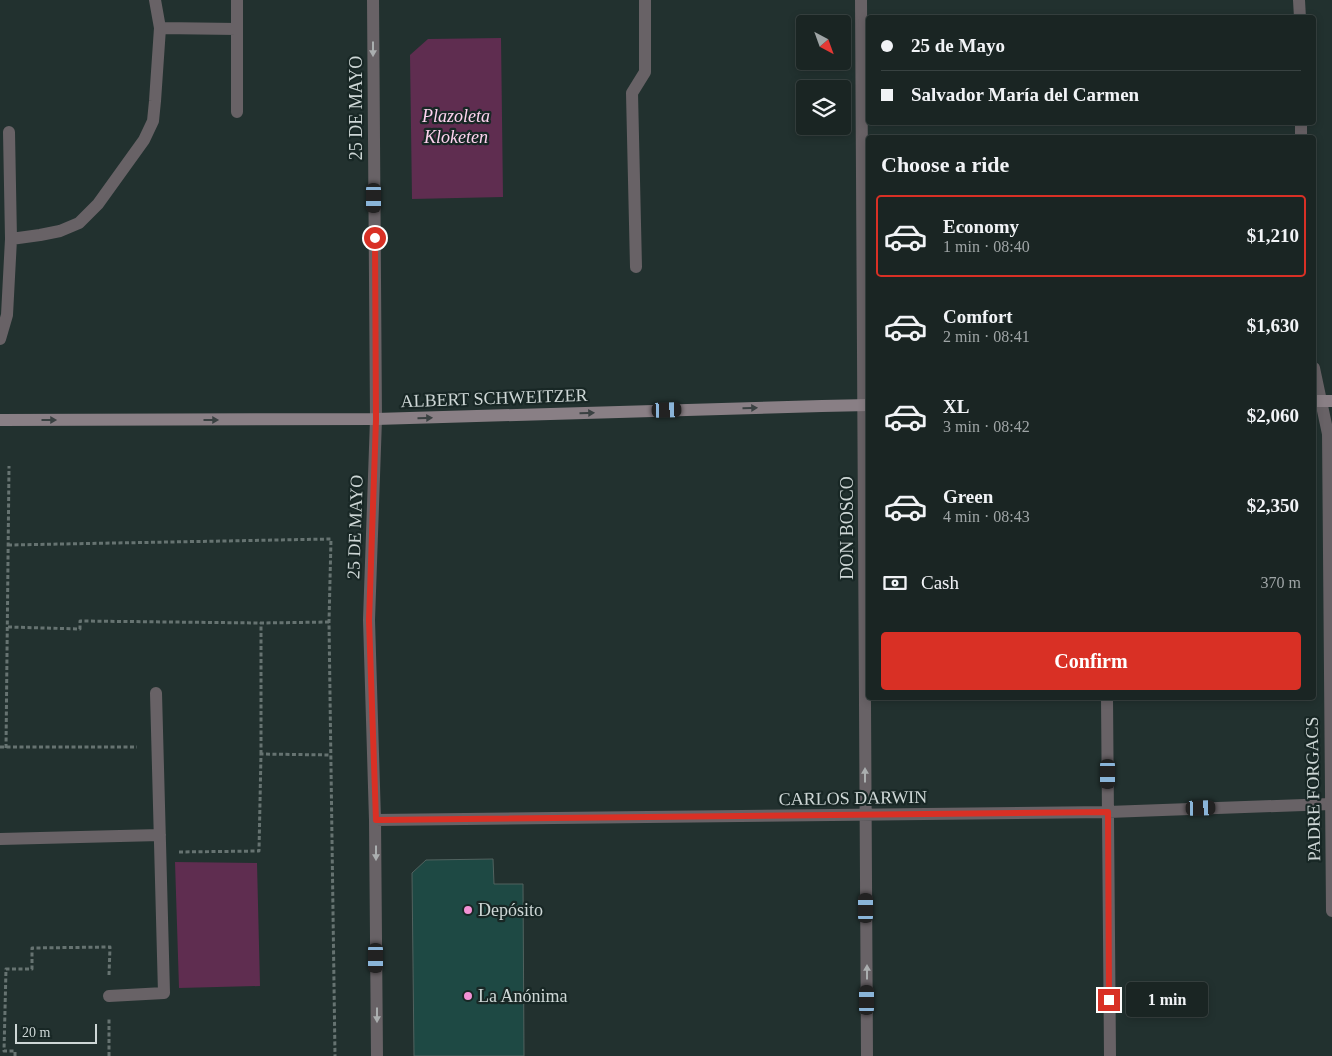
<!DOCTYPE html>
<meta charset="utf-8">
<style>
:root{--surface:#1a2523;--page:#273130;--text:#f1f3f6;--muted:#9fa5a6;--line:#384241;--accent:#d93025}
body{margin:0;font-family:Georgia,serif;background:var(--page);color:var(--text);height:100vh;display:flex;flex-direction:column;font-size:19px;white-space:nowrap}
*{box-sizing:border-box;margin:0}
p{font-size:16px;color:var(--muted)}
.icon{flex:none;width:28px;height:28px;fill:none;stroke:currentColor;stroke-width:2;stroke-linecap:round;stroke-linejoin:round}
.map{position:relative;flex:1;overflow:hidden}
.sheet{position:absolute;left:866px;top:135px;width:450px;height:565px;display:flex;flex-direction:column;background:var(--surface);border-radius:5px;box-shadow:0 2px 8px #0003,0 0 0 1px var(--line)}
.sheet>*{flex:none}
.hud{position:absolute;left:866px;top:15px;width:450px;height:110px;border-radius:5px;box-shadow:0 2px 8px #0003,0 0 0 1px var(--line);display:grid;align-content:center;height:110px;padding:0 15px;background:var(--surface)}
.needle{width:32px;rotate:139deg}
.controls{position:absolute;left:796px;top:15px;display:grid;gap:10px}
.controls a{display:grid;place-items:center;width:55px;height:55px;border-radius:5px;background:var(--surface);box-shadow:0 2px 8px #0003,0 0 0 1px var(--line);font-size:25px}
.scale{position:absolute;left:15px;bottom:12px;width:82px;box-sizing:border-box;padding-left:5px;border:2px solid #ced7d6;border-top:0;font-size:14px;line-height:18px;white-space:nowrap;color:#ced7d6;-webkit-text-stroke:4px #182725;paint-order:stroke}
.end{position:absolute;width:22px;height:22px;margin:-11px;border:6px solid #d93025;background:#fff;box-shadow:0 0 0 2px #fff}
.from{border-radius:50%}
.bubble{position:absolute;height:35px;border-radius:5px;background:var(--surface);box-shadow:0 2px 8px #0003,0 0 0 1px var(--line);font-size:16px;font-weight:800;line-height:35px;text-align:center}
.car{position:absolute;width:15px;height:30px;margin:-15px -8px;border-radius:6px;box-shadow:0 0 4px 1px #0007;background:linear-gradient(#222 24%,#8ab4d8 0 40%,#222 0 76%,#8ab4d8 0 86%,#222 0)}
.hud b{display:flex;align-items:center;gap:18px;height:48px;font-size:19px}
.hud b+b{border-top:1px solid var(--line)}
.hud i{width:12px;height:12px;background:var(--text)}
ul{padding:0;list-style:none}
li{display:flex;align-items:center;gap:15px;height:82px;margin:0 10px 8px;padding:0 5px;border:2px solid transparent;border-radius:5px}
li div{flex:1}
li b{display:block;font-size:19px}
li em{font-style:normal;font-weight:800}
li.selected{border-color:var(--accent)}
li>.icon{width:45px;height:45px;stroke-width:1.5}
h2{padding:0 15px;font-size:22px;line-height:60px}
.pay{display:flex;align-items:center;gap:12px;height:55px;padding:0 15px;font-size:19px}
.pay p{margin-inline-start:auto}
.cta{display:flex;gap:10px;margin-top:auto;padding:10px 15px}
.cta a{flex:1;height:58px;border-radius:5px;background:var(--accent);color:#fff;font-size:20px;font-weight:800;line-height:58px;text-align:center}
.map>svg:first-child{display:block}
.green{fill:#5f2d50}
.building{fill:#1e4944;stroke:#51625f}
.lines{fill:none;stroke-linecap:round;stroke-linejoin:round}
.path{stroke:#667371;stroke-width:3;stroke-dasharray:4 2.5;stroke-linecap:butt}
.lane{stroke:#686266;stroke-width:12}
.street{stroke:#686266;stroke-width:12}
.secondary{stroke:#897f85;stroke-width:12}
.oneway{fill:#aaaeaf}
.oneway2{fill:#3a4142}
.route{stroke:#d93025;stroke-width:6}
.poi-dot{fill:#f391d5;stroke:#182725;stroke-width:2}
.labels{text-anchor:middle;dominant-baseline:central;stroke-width:4.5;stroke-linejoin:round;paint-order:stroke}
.street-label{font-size:18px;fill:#ced7d6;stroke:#182725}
.park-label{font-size:18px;font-style:italic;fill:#fed3ef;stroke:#182725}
.poi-label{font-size:18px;fill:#ced7d6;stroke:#182725;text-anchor:start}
</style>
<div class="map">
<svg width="1332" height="1056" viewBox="0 0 1332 1056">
<rect width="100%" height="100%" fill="#22312f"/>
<path class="green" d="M501,38L503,197L412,199L410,55L428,39Z
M175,862L257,863L260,986L179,988Z"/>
<path class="building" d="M493,859L494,884H523L524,1056H414L412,873L426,860Z"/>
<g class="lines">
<path class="path" d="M8,545L331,539L329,622L335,1056
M8,627L80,629V621L261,623
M0,747H137
M6,748L9,466
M261,754V623L329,622
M179,852L259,851L261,754L331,755
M15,1056V1051H4L6,969H32V948L110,947L109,975
M109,1056V1017"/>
<path class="lane" d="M237,0V112
M160,28L237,29
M11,239L40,235L60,231L79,223L98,204L144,140L153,121L155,101L160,28L155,0
M636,267L632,93L645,72V0
M0,339L7,315L11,239L9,132
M0,839L160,835
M109,996L164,993L156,693"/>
<path class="street" d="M373,0L376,419L369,620L375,820L377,1056
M861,0L867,1056
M1299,0L1300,18
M1301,122V138
M1314,368L1328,434L1332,911
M1107,698L1110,1056
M375,820L1108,812L1331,804"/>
<path class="secondary" d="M1314,401H1332
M0,420L376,419L822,406L869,405"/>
</g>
<defs><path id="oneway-solid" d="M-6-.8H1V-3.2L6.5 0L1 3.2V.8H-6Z" transform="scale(1.25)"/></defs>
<g class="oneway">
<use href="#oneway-solid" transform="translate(373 49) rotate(90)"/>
<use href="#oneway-solid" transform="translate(865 775) rotate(-90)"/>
<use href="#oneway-solid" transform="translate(376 853) rotate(90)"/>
<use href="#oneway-solid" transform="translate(867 972) rotate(-90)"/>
<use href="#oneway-solid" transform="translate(377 1015) rotate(90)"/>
</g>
<g class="oneway2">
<use href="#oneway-solid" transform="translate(750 408) rotate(-2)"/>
<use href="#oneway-solid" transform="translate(587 413) rotate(-2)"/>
<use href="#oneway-solid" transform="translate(425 418) rotate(-2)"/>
<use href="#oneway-solid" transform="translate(49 420)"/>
<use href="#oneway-solid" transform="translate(211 420)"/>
</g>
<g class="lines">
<path class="route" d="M375,238L376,420L369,620L376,820L1108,812L1109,1000"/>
</g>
<g class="poi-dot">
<circle cx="468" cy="910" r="5"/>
<circle cx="468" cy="996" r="5"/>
</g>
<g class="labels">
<g class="street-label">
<text transform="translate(356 108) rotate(-90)">25 DE MAYO</text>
<text transform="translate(494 398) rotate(-2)">ALBERT SCHWEITZER</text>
<text transform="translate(355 527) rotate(-88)">25 DE MAYO</text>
<text transform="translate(847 528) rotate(-90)">DON BOSCO</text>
<text transform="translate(1313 789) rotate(-91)">PADRE FORGACS</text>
<text transform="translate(853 798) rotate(-1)">CARLOS DARWIN</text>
</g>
<g class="park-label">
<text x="456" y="116">Plazoleta<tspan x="456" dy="21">Kloketen</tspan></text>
</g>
<g class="poi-label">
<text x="478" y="910">Depósito</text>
<text x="478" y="996">La Anónima</text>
</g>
</g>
</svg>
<div class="controls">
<a><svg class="needle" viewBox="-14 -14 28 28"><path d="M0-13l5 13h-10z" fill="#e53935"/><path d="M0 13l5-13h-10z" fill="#9fa5a6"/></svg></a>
<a><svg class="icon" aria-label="layers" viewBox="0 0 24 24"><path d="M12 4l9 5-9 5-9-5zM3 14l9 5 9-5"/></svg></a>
</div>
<div class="scale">20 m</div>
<i class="end from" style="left:375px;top:238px"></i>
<i class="end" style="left:1109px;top:1000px"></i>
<div class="bubble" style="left:1126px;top:982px;width:82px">1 min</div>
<i class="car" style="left:374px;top:198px;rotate:180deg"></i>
<i class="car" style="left:667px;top:410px;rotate:88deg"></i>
<i class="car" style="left:1108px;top:774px;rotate:180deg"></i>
<i class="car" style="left:1201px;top:808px;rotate:88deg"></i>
<i class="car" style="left:866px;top:908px;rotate:0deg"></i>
<i class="car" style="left:376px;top:958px;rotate:180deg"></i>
<i class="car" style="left:867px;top:1000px;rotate:0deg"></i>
<div class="hud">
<b><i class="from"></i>25 de Mayo</b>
<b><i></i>Salvador María del Carmen</b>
</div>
<section class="sheet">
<h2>Choose a ride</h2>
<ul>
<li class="selected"><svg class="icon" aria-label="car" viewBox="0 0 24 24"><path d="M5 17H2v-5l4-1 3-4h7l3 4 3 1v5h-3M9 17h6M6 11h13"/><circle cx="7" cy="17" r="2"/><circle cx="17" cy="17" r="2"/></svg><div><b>Economy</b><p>1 min · 08:40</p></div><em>$1,210</em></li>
<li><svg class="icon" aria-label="car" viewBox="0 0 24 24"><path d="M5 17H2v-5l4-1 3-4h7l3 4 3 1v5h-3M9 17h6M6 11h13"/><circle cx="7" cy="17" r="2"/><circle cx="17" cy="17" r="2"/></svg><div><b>Comfort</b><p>2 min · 08:41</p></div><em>$1,630</em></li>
<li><svg class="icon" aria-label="car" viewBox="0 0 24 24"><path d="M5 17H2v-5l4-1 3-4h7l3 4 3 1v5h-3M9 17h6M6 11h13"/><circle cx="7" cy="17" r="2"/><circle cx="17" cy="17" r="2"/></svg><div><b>XL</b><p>3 min · 08:42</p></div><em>$2,060</em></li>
<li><svg class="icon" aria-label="car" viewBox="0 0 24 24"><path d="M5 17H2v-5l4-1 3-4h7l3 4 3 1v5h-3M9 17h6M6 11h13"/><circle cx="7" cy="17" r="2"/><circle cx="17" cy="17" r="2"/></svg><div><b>Green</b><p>4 min · 08:43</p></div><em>$2,350</em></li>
</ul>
<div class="pay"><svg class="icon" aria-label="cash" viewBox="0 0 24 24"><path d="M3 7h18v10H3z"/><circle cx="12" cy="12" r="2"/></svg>Cash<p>370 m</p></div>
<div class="cta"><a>Confirm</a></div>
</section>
</div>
